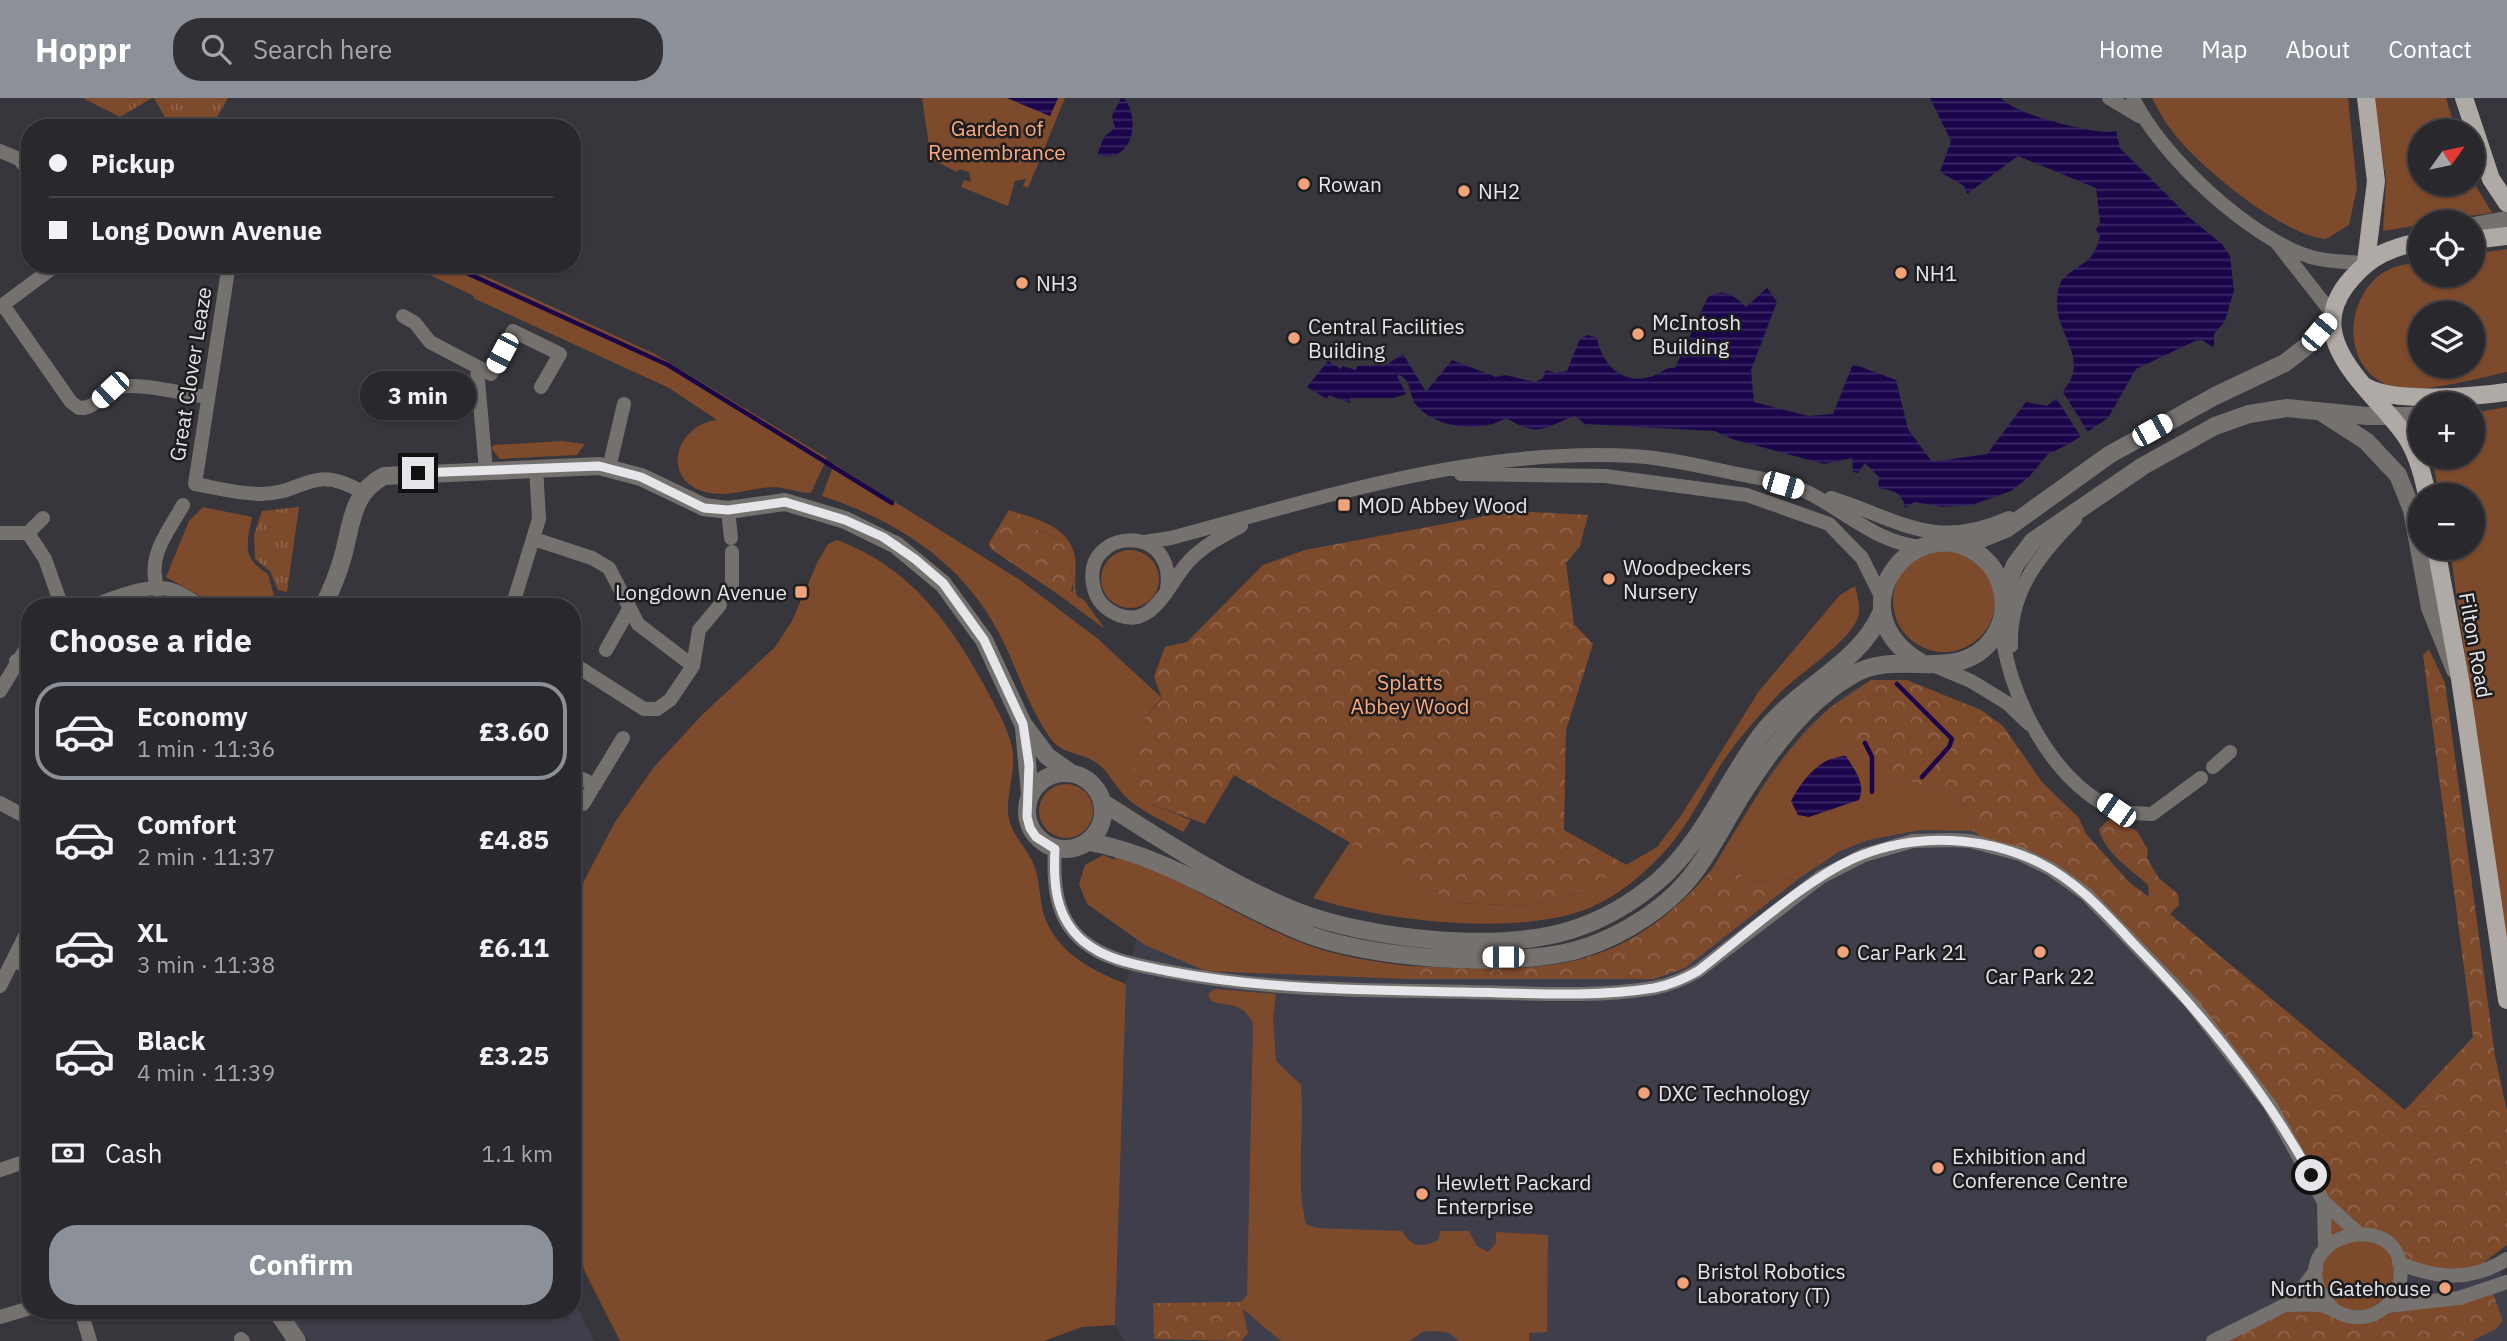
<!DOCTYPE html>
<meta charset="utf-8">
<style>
:root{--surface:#28282d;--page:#303035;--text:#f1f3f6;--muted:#a5a6aa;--line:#444449;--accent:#8c9099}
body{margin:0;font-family:"IBM Plex Sans",sans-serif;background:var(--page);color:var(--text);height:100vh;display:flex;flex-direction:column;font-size:26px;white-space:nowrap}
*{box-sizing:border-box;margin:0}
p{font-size:23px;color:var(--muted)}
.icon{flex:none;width:38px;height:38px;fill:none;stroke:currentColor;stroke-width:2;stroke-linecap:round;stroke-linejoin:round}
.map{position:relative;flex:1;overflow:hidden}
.sheet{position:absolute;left:21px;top:500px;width:560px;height:721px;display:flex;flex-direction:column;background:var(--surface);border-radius:28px;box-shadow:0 2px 5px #0004,0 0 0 2px var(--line)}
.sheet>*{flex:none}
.guide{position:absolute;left:21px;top:21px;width:560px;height:154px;border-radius:28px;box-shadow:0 2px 5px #0004,0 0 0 2px var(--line);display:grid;align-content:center;height:154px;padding:0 28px;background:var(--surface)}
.needle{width:46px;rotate:57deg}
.buttons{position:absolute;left:2408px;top:21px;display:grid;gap:14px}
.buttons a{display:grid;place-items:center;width:77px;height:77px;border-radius:50%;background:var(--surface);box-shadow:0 2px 5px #0004,0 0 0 2px var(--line);font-size:35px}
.end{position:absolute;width:32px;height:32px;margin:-16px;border:9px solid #e6e6ea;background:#111;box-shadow:0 0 0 4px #111}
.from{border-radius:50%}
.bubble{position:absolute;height:49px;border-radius:24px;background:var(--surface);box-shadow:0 2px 5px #0004,0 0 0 2px var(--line);font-size:23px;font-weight:700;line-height:49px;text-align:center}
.car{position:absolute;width:21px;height:42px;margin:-21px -10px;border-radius:9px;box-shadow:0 0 5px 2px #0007;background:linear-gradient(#fff 24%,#345 0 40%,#fff 0 76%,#345 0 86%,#fff 0)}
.guide b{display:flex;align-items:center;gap:24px;height:66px;font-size:26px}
.guide b+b{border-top:2px solid var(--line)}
.guide i{width:18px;height:18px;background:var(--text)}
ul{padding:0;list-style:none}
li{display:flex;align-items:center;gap:21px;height:98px;margin:0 14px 10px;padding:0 14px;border:4px solid transparent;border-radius:28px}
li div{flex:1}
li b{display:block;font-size:26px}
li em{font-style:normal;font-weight:700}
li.on{border-color:var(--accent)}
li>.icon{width:63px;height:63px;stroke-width:1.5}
h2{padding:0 28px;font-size:32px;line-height:84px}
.pay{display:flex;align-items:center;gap:18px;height:77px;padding:0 28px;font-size:26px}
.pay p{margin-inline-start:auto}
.primary-button{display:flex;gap:14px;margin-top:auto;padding:14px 28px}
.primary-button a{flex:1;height:80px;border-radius:28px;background:var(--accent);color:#fff;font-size:28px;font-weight:700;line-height:80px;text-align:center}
header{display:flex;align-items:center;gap:42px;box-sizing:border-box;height:98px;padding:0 35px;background:var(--accent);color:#fff}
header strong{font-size:33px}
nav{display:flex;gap:38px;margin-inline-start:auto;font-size:24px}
.search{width:490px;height:63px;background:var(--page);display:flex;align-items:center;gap:18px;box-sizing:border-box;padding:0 24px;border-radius:28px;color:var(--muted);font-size:26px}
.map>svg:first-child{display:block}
.built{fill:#3f3f4b}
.green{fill:#7e4a2c;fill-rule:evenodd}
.forest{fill:url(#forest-crowns)}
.park{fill:url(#park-tufts)}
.water{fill:url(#water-rules)}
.pier{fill:#36363c}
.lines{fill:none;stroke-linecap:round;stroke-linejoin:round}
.stream{stroke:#1a054b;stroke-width:4.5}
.minor{stroke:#74716f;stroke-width:14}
.tertiary{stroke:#74716f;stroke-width:18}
.primary{stroke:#b0aaa6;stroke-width:18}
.route{stroke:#e6e6ea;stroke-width:9}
.poi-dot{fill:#f0a279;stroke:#1e1e20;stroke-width:2.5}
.labels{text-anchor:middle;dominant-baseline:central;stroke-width:5;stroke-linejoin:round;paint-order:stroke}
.park-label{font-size:21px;fill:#feaa7c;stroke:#1e1e20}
.poi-label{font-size:21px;fill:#e6e6ea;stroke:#1e1e20;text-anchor:start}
.street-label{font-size:21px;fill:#e6e6ea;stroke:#1e1e20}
</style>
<header>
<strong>Hoppr</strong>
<div class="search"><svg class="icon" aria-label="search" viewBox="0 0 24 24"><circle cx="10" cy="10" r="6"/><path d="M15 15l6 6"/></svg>Search here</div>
<nav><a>Home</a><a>Map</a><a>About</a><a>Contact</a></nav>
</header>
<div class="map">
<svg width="2507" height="1243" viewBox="0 0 2507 1243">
<defs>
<pattern id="forest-crowns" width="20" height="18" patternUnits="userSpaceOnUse" patternTransform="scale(1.75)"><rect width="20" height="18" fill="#7e4a2c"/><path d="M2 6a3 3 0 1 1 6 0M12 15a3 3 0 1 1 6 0" fill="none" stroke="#90644b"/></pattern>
<pattern id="park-tufts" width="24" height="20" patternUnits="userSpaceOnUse" patternTransform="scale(1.75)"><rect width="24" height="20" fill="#7e4a2c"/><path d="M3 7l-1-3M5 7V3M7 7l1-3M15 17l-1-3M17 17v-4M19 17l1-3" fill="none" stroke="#90644b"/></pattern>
<pattern id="water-rules" width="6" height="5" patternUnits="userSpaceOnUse" patternTransform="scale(1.75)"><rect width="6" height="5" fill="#1a054b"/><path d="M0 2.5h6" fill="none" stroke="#3b2965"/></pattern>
</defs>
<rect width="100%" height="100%" fill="#36363c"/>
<path class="built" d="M1871,582H1907L1981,612L2003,628L2042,684L2079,720L2086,736L2130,785L2424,1028L2479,1145L2502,1175L2507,1196V1243H1125L1115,1227L1126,886L1142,817L1346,869L1471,877L1593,872L1683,805L1712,771L1770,675L1807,629L1846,596Z
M572,1198L594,1243H309L287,1213H572Z"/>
<path class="green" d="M922,0H1007L1050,18L1058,0H1065L1028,90L1023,88L1026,81L1015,83L1008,108L961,89L964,82L971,84L969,74L959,71L957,74L931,61Z
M2152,0H2348L2357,90L2349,127L2326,141C2283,138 2198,68 2172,33C2164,23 2158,11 2152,0Z
M2374,0H2446L2456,33H2420V86H2473V83L2492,115L2420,124V127L2383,133L2386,82Z
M2507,151V274C2477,280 2424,296 2395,289C2341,276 2342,201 2384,174C2396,167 2407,166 2420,164V177H2473V156ZM2420,215H2473V268H2420Z
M407,166H459L655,256L827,360L811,395C798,395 786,389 773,389C749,390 726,401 702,393C661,379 676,327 717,322L669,290L473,200L474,198Z
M2507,309V861L2450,450H2473V397H2439L2432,359H2473V315Z
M562,343L585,346L577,357L500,361L491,350L494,347Z
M834,366L1020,482L1098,541L1162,600L1140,625L1149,705L1191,722L1183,734C1165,724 1143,714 1128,701C1116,690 1110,675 1097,665C1081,654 1063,657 1051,641C1028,609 1017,570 999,535C962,464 896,422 822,398Z
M203,409L252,419C247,446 241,460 268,476L277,509H221L166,479L189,423Z
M1009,412C1035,421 1069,427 1075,459C1077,472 1073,485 1077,498L1084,502L1105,531L1059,497L1073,493C1073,476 1071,455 1059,442C1053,437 1045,436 1039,432C1026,424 1023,416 1006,417Z
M837,442C908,468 949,523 984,587C994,606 1005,624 1011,645C1018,668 1007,690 1008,713C1009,735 1025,747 1033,765C1040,780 1039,800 1044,817C1057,855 1091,872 1126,886L1115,1227L1082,1229L1044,1243H620L586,1176L572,1141V806L615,724L654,669L702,617L775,549L792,523L818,463L828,446Z
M1893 503a51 51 0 1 1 102 0a51 51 0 1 1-102 0Z
M1101 481a29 29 0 1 1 58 0a29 29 0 1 1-58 0Z
M1855,488C1857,496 1860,506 1859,514C1858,540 1794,578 1776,599C1757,620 1737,642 1722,665C1703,695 1689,727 1665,753C1642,778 1616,800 1584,812C1514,838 1383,823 1313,800L1350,744L1454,805L1532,808L1580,794L1657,749L1682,716L1759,593L1840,497Z
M1831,609L1832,630L1844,646L1862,661L1896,680L1951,694L1969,712L1973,733L1920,732L1868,742L1840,753L1798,781L1747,783L1733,768L1712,771C1748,713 1779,654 1831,609Z
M1039 713a27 27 0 1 1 54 0a27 27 0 1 1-54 0Z
M1117,755C1184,782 1243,823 1310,848C1342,859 1376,864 1410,868L1405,881L1206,873L1145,847L1087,806L1079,786L1085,767L1103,757L1115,762Z
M1215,891L1276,896L1273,919L1276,963L1301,987C1305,1033 1295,1082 1306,1126L1317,1130L1402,1133C1411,1150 1422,1150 1438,1142L1441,1133H1469L1477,1148L1488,1154L1496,1145V1134L1548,1137L1547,1234L1529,1235V1243H1459L1449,1235L1436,1233L1422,1234L1410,1243H1281L1243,1211L1241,1204L1247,1197L1253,926C1244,904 1230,909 1211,903L1208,896Z
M2324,1104L2393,1153L2399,1188L2361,1219L2296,1199L2316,1172Z"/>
<path class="forest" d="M1513,413L1588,417L1580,448L1566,465L1574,526L1593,546L1566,632L1564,732L1628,768L1580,794L1532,808L1454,805L1234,677L1205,726L1149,705L1133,673L1140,625L1162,601L1154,578L1165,549L1187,544L1263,467L1305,452Z
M1017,416L1040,433L1058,441L1069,452L1073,484L1070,498L1059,497L991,451L989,445L1006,417Z
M2429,551L2445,585L2495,958L2507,1013V1147L2484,1164L2486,1172L2427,1176L2324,1104L2240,964L2086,796L1995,749L1973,733L1969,712L1951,694L1896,680L1862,661L1844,646L1832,630L1831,609L1871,582H1907L1981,612L2003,628L2042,684L2079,720L2086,736L2130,785L2149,799L2148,787C2132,772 2104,755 2099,731L2109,721L2137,733L2148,752L2147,760L2158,779L2178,796L2179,807L2170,816L2405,1012L2473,939L2423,557Z
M1733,768L1747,783L1798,781L1685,870L1654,881H1405L1410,868C1542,874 1620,879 1712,771Z
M2491,1190L2503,1223L2496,1231L2472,1243H2213L2285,1207L2347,1218Z
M1241,1204L1248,1235L1241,1243L1154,1241L1153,1205Z"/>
<path class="park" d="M83,0H152L120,19Z
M154,0H228L211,30H171Z
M299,409L287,494L278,492L270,473L255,461L254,437L262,413Z"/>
<path class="water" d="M1007,0H1058L1050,18Z
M1121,0L1125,1C1141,24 1132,66 1097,57L1104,39L1115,30L1112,18Z
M1930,0H2001C2013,16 2098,38 2116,33L2120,50L2191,121L2222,146L2230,158L2234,192L2225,223L2214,236V250L2202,242L2195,243L2136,271L2108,320L2069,346L2048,356L2030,378L2011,393L1972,407L1943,409L1914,404L1905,410C1902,392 1892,393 1878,390L1879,379L1865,365L1858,375L1853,374L1852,360L1824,366L1732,341L1715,333L1585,326L1575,318C1542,330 1541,340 1506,320C1481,335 1439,331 1418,309C1408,299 1413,284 1400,277L1397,278L1406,296L1394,300H1351L1350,305L1329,297L1327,301L1307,289L1328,263L1341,271L1343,268L1356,272L1357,268L1386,267L1403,256L1426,294L1452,262L1496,279L1505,277L1535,284L1543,280L1546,272L1556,275L1567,273L1580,241L1588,237L1597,240C1602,267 1625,290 1655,277C1663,274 1665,269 1675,270L1708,199C1724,189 1735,198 1746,209L1767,190L1777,204L1751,272L1754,304L1808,318L1833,316L1853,266L1896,282L1908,331L1932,364L1987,356L2026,304L2047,308C2110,259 2040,238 2061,183C2080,163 2092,169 2100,138L2096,132L2100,124L2096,90L2018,58L1967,96L1964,88L1940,74L1951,43Z
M1846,658C1855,673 1866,685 1859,702L1809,719L1798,717L1791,703C1803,681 1819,659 1846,658Z"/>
<path class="pier" d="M2061,291L2090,337L2083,342L2054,297Z"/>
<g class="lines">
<path class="stream" d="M447,166L668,267L892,405
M340,500L342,501
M1897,586L1952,641L1949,649L1922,679
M1865,645L1872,659V694"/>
<path class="minor" d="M2109,0L2139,18
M2133,0C2161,58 2249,140 2311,159C2328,164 2348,164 2365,165
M0,53L19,61L30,74
M2277,145L2331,214
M229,166L195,386C217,390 239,396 261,396C304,396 312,364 362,394
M3,207L71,304L79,310C96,311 99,297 112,291C135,282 182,296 207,299
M0,209L58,166
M403,218L415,225L430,244L491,276L513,233L560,256L541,289
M477,271L486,372
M609,370L624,306
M1461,376L1605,378L1747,397L1829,426L1862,460L1881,498
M1831,400C1898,421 1934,454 2009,420
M728,412L731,440
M0,435H28L43,420
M28,435L45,461L62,509
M534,441L592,460L609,470L638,526L693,568
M1144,444L1171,440C1321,400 1475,349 1633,358C1669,360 1707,370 1743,377C1764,381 1790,385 1809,395C1848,415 1877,445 1922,449
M732,454V489
M1167,491C1177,424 1083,430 1093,486C1095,499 1102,509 1114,515C1153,535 1168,485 1189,463C1203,448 1222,438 1241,428
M158,492C146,458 167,436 183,407
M89,509C113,501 150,483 175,493C185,497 194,504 204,509
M512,509L539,421L536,369
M2001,527C2007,595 2050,682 2115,712C2125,716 2141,715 2152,716L2201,680
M2011,548C2009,494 2039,457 2075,421
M606,552L628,513
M16,563L30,570
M572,565L644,611H657L670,602L693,568L699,532L720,507
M1933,567L1971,583L2007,605L2029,626
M0,593L30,544
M2213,669L2230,654
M572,676L595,687
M0,705L30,721
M583,706L623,640
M1055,751C1053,785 1055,820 1083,843C1107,863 1138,867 1167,873C1267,893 1367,892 1468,894C1529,895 1594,900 1654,890C1670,887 1684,881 1698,873L1821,779L1864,757L1913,743L1950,742L1970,743L2020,756L2051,771L2086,796L2191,905L2270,1007L2324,1104L2358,1135
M13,862L30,870
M0,888L30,828
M0,1072L30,1062
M2324,1104L2325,1151
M2399,1165C2437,1181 2471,1184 2507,1161
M2285,1207C2297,1207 2310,1205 2323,1208C2332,1210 2339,1216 2348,1218C2372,1224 2396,1207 2400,1183C2412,1100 2264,1139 2334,1212
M2387,1208L2459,1200L2507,1184
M81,1213L90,1243
M0,1219L30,1210
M241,1241L243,1243
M2213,1243L2285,1207L2296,1199L2316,1172"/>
<path class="tertiary" d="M2473,128L2507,122
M2324,316L2366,343L2398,377L2412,412L2430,510L2455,572
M1957,446L1981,441L2006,431L2109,357L2215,298L2285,265L2308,247L2331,220
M2003,496L2015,467L2033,443L2143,368L2215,328L2249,316L2287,310L2367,318H2420
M323,509C331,493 338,476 343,458C352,426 351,395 384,378L599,368L641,379L704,409L728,412L785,404L845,422L896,447L943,486L984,542L1023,626L1047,658L1071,675
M1024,630L1030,697
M1027 713a38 38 0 1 1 76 0a38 38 0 1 1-76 0Z
M1102,704C1162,742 1230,787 1296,813C1367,841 1497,855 1571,832C1603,822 1632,805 1658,783C1703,744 1726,684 1761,637C1796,590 1860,566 1881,515
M1089,744C1165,757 1231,805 1302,834C1367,861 1505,870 1573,853C1611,843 1651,820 1679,792C1706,764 1722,728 1743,695C1771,651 1807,602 1854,576C1899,550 1959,588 1993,540C2012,513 2005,474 1977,455C1914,412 1833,512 1920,564
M277,1213L297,1243"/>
<path class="primary" d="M2366,0L2376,83L2366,164
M2464,0L2491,81L2507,105
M2473,142L2507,138
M2420,144C2391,149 2371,158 2352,180C2297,241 2372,290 2405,337C2417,354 2423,377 2427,397
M2366,289C2394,305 2474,299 2507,294
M2436,450L2460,581L2507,902"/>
</g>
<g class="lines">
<path class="route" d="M418,375L599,368L641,379L704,410L728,412L785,404L845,422L883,439L915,461L943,485L984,542L1023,626L1029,667L1027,719L1030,730L1036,739L1055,751C1053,785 1055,819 1083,843C1107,863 1138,867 1167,873C1265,892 1364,892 1463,894C1525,895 1592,900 1654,890C1670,887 1684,881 1698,873C1744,838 1810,777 1862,757C1919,735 1983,738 2038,764C2077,783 2105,815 2134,846C2203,917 2263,990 2311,1077"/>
</g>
<g class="poi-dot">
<circle cx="1304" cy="86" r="7"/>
<circle cx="1464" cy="93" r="7"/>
<circle cx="1901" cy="175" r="7"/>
<circle cx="1022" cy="185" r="7"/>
<circle cx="1638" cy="236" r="7"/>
<circle cx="1294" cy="240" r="7"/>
<rect x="1337" y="400" width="14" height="14" rx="3.5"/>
<circle cx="1609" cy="481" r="7"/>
<rect x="794" y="487" width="14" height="14" rx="3.5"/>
<circle cx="1843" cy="854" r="7"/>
<circle cx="2040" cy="854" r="7"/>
<circle cx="1644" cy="995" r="7"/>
<circle cx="1938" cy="1070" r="7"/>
<circle cx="1422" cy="1096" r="7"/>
<circle cx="1683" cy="1185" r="7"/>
<circle cx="2445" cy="1190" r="7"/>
</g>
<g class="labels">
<g class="park-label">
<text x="997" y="30">Garden of<tspan x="997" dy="24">Remembrance</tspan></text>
<text x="1410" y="584">Splatts<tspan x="1410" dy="24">Abbey Wood</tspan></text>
</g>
<g class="poi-label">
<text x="1318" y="86">Rowan</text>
<text x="1478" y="93">NH2</text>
<text x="1915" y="175">NH1</text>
<text x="1036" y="185">NH3</text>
<text x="1652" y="224">McIntosh<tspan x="1652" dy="24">Building</tspan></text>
<text x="1308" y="228">Central Facilities<tspan x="1308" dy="24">Building</tspan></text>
<text x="1358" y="407">MOD Abbey Wood</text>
<text x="1623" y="469">Woodpeckers<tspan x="1623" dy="24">Nursery</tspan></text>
<text x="787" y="494" text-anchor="end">Longdown Avenue</text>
<text x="1857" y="854">Car Park 21</text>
<text x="2040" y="878" text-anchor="middle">Car Park 22</text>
<text x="1658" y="995">DXC Technology</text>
<text x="1952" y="1058">Exhibition and<tspan x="1952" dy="24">Conference Centre</tspan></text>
<text x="1436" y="1084">Hewlett Packard<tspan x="1436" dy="24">Enterprise</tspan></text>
<text x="1697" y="1173">Bristol Robotics<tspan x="1697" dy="24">Laboratory (T)</tspan></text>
<text x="2431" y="1190" text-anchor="end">North Gatehouse</text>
</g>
<g class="street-label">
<text transform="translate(190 276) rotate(-81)">Great Clover Leaze</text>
<text transform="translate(2476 547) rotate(80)">Filton Road</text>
</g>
</g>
</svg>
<div class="buttons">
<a><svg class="needle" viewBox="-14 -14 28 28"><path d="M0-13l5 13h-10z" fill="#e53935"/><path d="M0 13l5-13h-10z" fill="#a5a6aa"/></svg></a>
<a><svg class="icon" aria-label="locate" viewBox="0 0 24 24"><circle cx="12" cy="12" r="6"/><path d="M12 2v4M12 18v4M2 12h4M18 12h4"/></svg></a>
<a><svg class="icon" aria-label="layers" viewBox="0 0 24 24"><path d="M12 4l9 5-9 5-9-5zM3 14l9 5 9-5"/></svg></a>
<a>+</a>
<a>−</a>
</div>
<i class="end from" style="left:2311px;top:1077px"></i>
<i class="end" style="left:418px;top:375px"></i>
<div class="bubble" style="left:360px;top:273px;width:116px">3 min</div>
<i class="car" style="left:2319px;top:234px;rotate:40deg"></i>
<i class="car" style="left:502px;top:255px;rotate:208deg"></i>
<i class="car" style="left:110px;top:292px;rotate:227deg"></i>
<i class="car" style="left:2152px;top:332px;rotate:61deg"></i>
<i class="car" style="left:1783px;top:387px;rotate:106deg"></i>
<i class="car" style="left:2116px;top:712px;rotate:305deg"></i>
<i class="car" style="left:1503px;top:859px;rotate:270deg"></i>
<div class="guide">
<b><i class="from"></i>Pickup</b>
<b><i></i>Long Down Avenue</b>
</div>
<section class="sheet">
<h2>Choose a ride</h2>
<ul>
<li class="on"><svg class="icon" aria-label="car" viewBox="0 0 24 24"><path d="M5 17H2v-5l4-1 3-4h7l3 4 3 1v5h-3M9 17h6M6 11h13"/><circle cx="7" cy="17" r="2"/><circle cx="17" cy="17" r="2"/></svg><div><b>Economy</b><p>1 min · 11:36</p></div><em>£3.60</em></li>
<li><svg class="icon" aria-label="car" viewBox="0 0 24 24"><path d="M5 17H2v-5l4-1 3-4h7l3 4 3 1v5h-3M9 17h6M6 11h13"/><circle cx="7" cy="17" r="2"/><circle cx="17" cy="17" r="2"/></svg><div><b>Comfort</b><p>2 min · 11:37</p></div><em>£4.85</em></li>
<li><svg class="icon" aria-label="car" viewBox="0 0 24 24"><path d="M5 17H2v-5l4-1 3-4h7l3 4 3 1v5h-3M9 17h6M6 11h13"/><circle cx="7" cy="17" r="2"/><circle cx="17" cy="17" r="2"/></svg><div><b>XL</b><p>3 min · 11:38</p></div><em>£6.11</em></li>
<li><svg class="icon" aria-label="car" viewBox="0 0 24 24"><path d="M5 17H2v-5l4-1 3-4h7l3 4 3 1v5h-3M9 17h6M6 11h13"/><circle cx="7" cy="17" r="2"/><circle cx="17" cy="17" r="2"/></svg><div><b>Black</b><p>4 min · 11:39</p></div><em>£3.25</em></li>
</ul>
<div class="pay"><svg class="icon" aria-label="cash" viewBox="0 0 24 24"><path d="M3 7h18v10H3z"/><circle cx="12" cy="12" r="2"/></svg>Cash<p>1.1 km</p></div>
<div class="primary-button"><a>Confirm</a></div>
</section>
</div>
